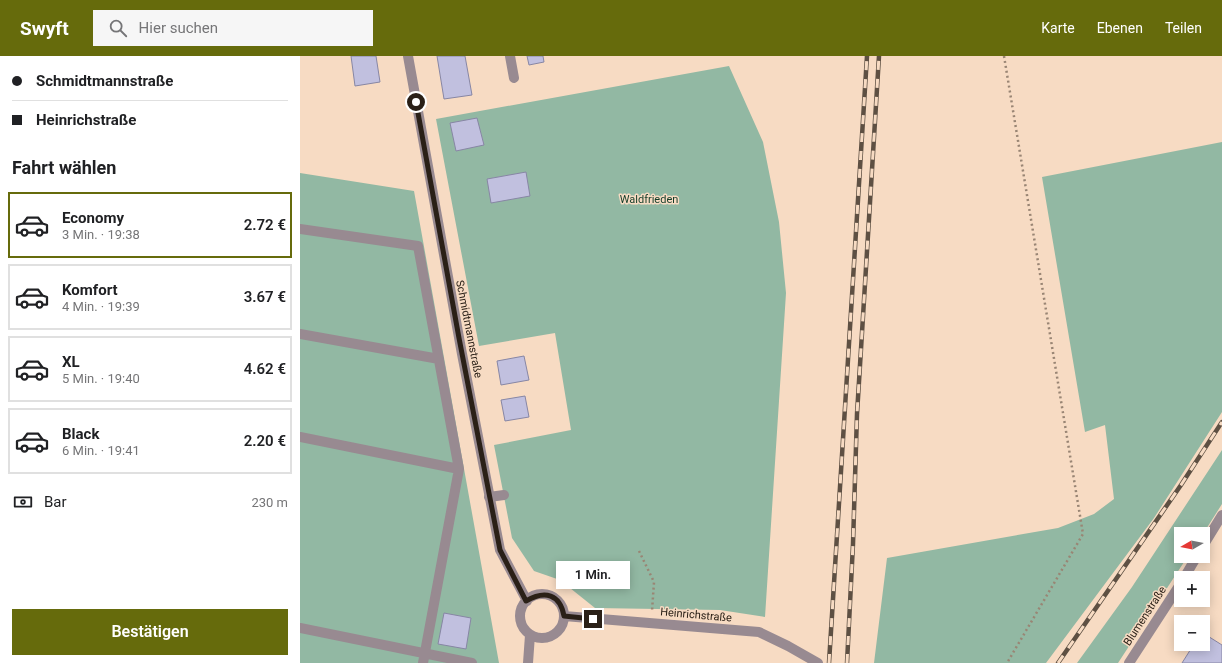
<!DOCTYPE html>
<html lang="de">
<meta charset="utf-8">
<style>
:root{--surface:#fff;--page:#f6f6f6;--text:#202124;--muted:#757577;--line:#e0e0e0;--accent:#666b0c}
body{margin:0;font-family:Roboto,sans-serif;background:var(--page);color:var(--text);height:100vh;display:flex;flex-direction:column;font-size:15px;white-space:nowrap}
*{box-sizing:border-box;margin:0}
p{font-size:13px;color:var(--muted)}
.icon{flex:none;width:22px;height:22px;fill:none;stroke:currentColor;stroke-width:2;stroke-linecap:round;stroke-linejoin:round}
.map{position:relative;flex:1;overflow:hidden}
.details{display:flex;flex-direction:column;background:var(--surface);width:300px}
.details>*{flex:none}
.banner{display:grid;align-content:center;height:88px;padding:0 12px;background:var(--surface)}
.needle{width:26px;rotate:261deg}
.tools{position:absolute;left:874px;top:471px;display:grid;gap:8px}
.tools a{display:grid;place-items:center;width:36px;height:36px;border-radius:0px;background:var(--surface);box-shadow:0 2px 10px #0003;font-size:20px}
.end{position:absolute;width:18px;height:18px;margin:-9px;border:5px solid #2a2017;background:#fff;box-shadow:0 0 0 2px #fff}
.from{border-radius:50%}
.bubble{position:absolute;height:28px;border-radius:0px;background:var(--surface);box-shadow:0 2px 10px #0003;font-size:13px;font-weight:600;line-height:28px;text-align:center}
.banner b{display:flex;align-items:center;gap:14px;height:38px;font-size:15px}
.banner b+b{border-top:1px solid var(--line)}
.banner i{width:10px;height:10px;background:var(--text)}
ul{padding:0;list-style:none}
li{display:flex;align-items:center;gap:12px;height:66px;margin:0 8px 6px;padding:0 4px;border:2px solid var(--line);border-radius:0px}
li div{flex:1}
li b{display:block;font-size:15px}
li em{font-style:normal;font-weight:600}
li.selected{border-color:var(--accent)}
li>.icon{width:36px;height:36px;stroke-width:1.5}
h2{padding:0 12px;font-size:18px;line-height:48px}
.pay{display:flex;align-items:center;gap:10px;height:44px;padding:0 12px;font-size:15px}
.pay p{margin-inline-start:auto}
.primary-button{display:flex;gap:8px;margin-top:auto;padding:8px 12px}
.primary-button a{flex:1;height:46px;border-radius:0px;background:var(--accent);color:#fff;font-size:16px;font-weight:600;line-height:46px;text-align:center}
header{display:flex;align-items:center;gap:24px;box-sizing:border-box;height:56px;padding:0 20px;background:var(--accent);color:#fff}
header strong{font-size:19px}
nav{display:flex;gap:22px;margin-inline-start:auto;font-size:14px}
.search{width:280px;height:36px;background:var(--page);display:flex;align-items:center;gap:10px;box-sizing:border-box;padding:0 14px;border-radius:0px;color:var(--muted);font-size:15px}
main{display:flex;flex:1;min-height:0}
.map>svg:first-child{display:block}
.green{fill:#92b8a3}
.building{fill:#c1c0df;stroke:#8786a4}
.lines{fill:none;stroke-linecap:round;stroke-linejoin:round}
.path{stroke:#998574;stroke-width:2.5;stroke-dasharray:2 3;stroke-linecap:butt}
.service{stroke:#988a91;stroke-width:10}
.pedestrian{stroke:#988a91;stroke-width:10}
.minor{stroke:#988a91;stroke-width:10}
.rail-casing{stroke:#5e5043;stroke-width:4.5}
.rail{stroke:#f7dbc3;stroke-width:3;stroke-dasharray:9;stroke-linecap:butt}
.route{stroke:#2a2017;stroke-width:5}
.labels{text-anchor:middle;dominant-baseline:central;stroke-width:3;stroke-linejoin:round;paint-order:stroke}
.park-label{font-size:11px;fill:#123c28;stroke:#f7dbc3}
.street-label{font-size:11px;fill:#2a2017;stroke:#f7dbc3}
</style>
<header>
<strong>Swyft</strong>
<div class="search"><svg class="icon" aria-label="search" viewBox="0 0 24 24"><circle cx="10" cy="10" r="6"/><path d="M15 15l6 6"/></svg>Hier suchen</div>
<nav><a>Karte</a><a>Ebenen</a><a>Teilen</a></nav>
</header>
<main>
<section class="details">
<div class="banner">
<b><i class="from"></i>Schmidtmannstraße</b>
<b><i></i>Heinrichstraße</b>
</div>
<h2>Fahrt wählen</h2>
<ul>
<li class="selected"><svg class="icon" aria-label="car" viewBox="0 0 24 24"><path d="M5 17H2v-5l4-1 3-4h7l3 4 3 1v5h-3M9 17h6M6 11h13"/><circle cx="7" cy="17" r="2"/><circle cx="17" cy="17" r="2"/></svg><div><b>Economy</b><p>3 Min. · 19:38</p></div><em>2.72 €</em></li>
<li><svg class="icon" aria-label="car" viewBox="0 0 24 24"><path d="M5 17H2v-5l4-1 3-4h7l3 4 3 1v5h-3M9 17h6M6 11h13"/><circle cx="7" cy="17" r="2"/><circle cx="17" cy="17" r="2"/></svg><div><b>Komfort</b><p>4 Min. · 19:39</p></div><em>3.67 €</em></li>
<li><svg class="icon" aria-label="car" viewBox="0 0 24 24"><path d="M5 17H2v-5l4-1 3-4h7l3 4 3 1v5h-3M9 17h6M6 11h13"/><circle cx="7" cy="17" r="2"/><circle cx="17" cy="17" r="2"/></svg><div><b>XL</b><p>5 Min. · 19:40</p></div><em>4.62 €</em></li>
<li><svg class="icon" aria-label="car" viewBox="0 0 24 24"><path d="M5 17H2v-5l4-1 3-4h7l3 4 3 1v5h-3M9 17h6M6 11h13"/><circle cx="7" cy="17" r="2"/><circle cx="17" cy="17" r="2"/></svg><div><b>Black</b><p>6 Min. · 19:41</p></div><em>2.20 €</em></li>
</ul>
<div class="pay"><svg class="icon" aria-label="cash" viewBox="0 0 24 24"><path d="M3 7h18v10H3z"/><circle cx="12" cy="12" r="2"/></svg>Bar<p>230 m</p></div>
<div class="primary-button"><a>Bestätigen</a></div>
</section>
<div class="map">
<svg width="922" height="607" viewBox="0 0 922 607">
<rect width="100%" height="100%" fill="#f7dbc3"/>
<path class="green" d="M429,10L463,86L479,166L486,237L465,561L420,554L295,552L260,524L234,515L212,482L194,389L271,374L255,277L179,290L136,63Z
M922,86V356L854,462L746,607H574L587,502L758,472L794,458L814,443L805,369L785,376L742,121Z
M0,117L114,135L199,607H0Z
M922,394V448L903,478H881V500H888L818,607H777L832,531Z"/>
<path class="building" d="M51,0H76L80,26L55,30Z
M137,0H165L172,39L144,43Z
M227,0H243L244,6L229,9Z
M177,62L184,89L156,95L150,67Z
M226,116L230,140L191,147L187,123Z
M224,300L229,324L201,329L197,305Z
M225,340L229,361L205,365L201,344Z
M144,557L171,562L166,593L138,588Z
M903,577L922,589V607H882L894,588H903Z"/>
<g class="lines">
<path class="path" d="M704,0L783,478L707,607
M339,495L354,526L352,555"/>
<path class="service" d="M210,0L214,22
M189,441L204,439"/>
<path class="pedestrian" d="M0,173L118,190L159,413
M0,278L139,303
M0,381L159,413L123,607
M0,572L172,607"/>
<path class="minor" d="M108,0L162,298L200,494L227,545
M903,490L922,459
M884,522L897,500
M220 560a22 22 0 1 1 44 0a22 22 0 1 1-44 0Z
M264,560L459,576L488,590L518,607
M228,607L230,579
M829,607L881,527"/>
<defs>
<path id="rail" d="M529,607L567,0
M547,607L553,488L557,358L579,0
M758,607L881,429L922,366"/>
</defs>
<use href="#rail" class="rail-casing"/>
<use href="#rail" class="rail"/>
</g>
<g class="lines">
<path class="route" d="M116,46L159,282L200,494L226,545C245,534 260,538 264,560L293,563"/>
</g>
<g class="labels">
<g class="park-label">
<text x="349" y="143">Waldfrieden</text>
</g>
<g class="street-label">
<text transform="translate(169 273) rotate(79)">Schmidtmannstraße</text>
<text transform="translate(396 559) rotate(5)">Heinrichstraße</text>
<text transform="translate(845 560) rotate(-57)">Blumenstraße</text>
</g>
</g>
</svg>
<div class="tools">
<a><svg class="needle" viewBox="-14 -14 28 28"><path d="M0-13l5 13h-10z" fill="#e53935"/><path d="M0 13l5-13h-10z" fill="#757577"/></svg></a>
<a>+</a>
<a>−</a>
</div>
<i class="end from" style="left:116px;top:46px"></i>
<i class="end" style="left:293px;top:563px"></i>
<div class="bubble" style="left:256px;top:505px;width:74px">1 Min.</div>
</div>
</main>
